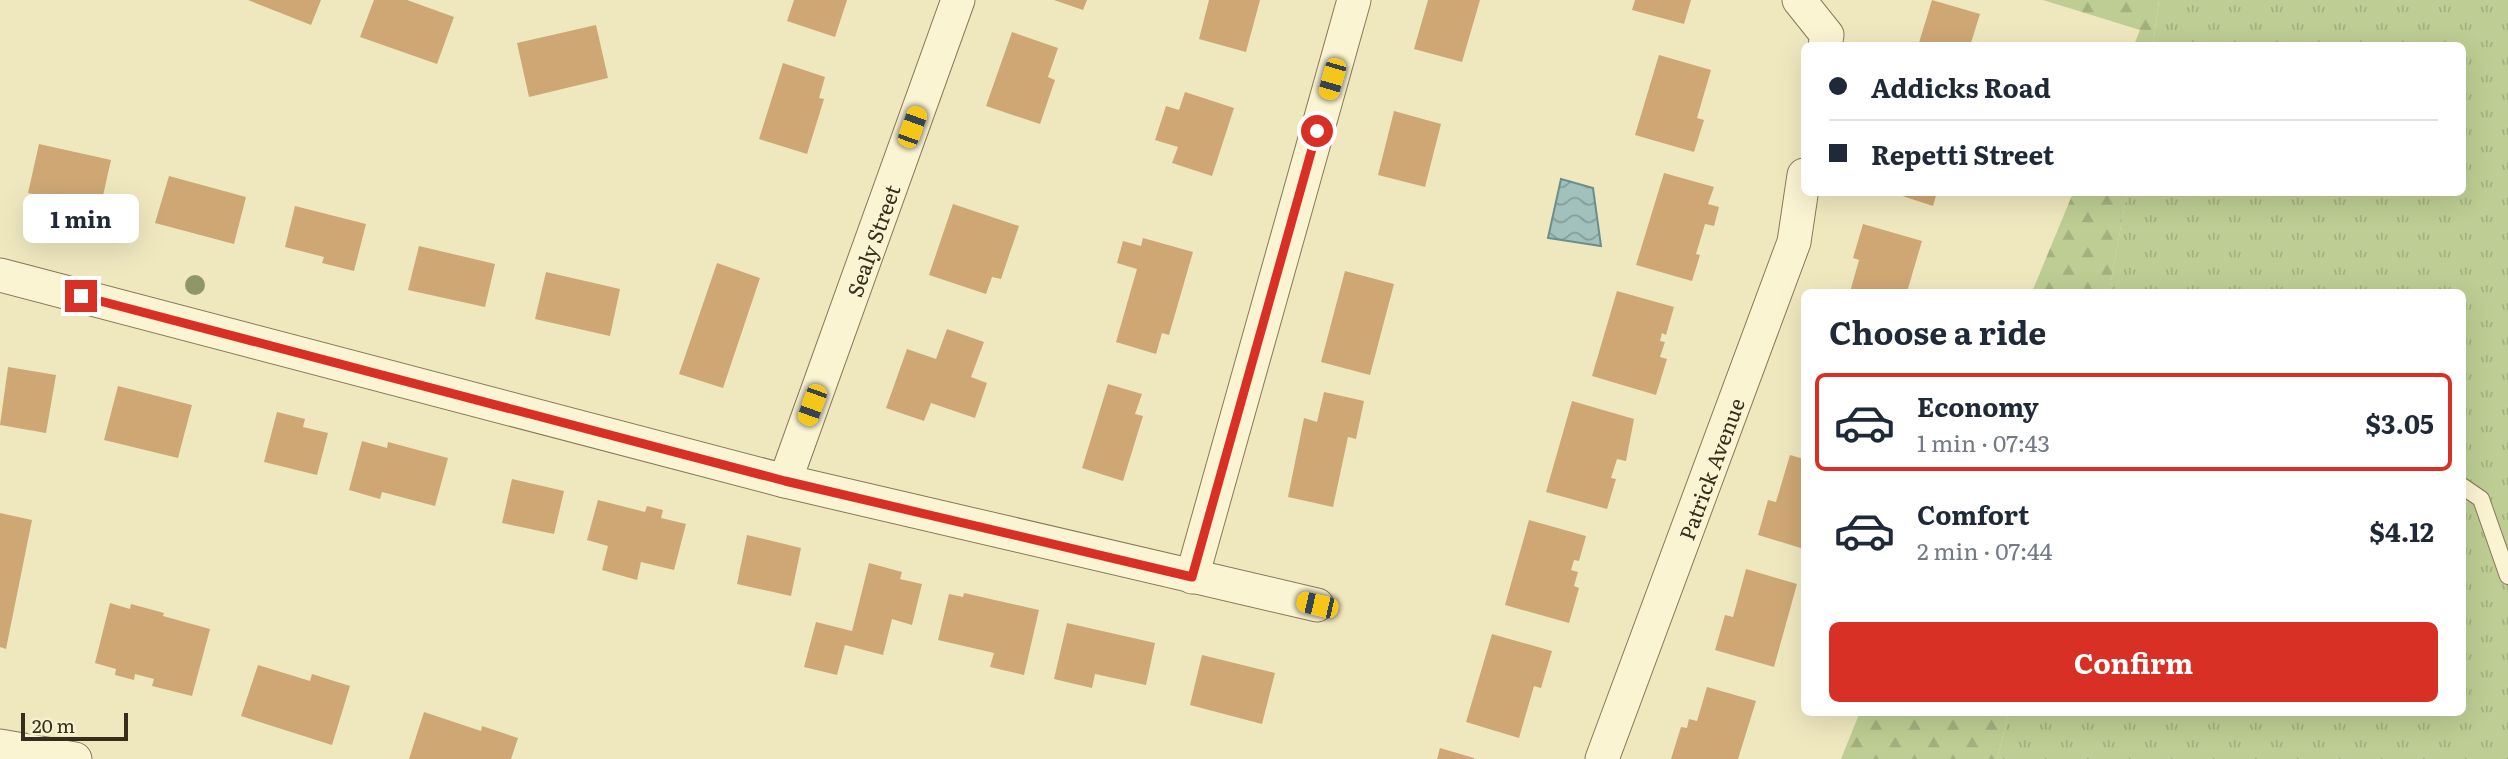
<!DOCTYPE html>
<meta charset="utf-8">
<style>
:root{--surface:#fff;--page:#f2f2f3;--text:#1f2937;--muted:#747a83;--line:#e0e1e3;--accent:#d93025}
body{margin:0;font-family:Literata,serif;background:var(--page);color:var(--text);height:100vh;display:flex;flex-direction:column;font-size:26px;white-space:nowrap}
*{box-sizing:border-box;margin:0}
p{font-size:23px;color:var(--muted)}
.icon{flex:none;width:38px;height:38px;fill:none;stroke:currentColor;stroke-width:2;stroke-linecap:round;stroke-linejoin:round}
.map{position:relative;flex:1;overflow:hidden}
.details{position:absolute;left:1801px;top:289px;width:665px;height:427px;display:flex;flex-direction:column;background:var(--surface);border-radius:10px;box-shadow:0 7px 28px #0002}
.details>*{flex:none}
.hud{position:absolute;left:1801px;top:42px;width:665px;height:154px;border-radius:10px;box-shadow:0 7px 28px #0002;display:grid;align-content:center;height:154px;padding:0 28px;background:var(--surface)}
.scale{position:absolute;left:21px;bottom:18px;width:107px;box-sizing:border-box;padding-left:7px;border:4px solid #372d1c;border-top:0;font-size:19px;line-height:24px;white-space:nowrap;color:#372d1c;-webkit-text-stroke:5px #f6f1cf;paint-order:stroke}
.end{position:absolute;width:32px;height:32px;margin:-16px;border:9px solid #d93025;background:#fff;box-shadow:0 0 0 4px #fff}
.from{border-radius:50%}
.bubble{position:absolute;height:49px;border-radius:10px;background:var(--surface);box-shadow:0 7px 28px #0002;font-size:23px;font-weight:700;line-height:49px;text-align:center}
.car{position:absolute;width:21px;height:42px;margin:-21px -10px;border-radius:9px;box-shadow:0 0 5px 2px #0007;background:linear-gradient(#f5c518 24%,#345 0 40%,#f5c518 0 76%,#345 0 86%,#f5c518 0)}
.hud b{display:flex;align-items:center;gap:24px;height:66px;font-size:26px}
.hud b+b{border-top:2px solid var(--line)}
.hud i{width:18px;height:18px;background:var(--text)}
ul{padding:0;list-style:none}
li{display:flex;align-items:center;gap:21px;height:98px;margin:0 14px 10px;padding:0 14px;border:4px solid transparent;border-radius:10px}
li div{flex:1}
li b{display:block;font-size:26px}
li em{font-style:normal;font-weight:700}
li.on{border-color:var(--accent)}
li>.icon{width:63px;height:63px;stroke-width:1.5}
h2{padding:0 28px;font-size:32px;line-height:84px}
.cta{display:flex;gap:14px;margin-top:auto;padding:14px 28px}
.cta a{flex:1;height:80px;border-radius:10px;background:var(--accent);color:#fff;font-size:28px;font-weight:700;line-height:80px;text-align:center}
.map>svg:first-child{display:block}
.grass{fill:url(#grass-tufts)}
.forest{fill:url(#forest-firs)}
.water{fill:url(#water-waves);stroke:#6a8f8b;stroke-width:2}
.building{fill:#cea774}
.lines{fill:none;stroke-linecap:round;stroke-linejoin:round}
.service-casing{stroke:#887857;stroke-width:18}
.minor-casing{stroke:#887857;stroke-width:35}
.service{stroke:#faf4d3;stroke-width:16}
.minor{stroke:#faf4d3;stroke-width:33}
.tree{fill:#8f9769}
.route{stroke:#d93025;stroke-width:9}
.labels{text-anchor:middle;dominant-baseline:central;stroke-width:7;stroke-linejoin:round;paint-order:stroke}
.street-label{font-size:21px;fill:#372d1c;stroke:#f6f1cf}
</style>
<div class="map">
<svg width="2508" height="759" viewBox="0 0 2508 759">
<defs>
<pattern id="grass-tufts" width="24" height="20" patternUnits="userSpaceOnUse" patternTransform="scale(1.75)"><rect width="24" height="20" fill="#becd93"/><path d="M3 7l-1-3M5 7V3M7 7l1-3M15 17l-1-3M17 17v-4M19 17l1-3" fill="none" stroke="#a4b07e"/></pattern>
<pattern id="forest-firs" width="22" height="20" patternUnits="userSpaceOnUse" patternTransform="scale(1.75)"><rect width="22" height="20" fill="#becd93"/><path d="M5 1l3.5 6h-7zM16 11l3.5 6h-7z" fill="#a4b07e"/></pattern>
<pattern id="water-waves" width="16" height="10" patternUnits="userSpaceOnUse" patternTransform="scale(1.75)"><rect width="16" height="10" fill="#a2c1bc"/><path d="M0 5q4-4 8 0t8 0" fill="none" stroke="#859d98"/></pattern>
</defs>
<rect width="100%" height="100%" fill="#efe8bf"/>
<path class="grass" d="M2159,0H2508V759H1997L2009,712H2462V292H2109L2127,193L2462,192V46L2153,45Z"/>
<path class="forest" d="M2043,0H2159L2153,45H2134L2140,30Z
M2073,193H2127L2109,292H2032Z
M1860,712H2009L1997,759H1841Z"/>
<path class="water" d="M1561,179L1593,188L1601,246L1548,238Z"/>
<path class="building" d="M248,0H321L311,25Z
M374,0H407L454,17L437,64L360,37Z
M794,0H847L835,37L787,21Z
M1054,0H1087L1083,10Z
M1209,0H1260L1246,52L1199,39Z
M1428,0H1480L1462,62L1414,49Z
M1635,0H1691L1684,24L1632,10Z
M1932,0L1980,14L1970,46H1918Z
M596,25L608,78L529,97L517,43Z
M1012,32L1058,48L1048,77L1055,80L1040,124L986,106Z
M1659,55L1711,70L1697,118L1704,120L1694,152L1635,135Z
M783,63L825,77L819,98L824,99L807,154L759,139Z
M1185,92L1234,108L1212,176L1172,163L1178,147L1155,140L1166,106L1179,110Z
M1394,111L1441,124L1425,187L1378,175Z
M39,144L111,160L100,209L28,193Z
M1664,173L1714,187L1708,204L1719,207L1714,226L1705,224L1696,254L1700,255L1692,281L1636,265Z
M169,176L246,197L234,244L155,223Z
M1890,192H1937L1933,206Z
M953,204L1019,226L1001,279L992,277L986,294L929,275Z
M295,206L366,224L354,271L322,263L324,257L285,247Z
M1863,224L1922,241L1907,292H1850L1859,260L1853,258Z
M1143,238L1193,252L1169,335L1162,333L1156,354L1116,342L1137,269L1117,263L1123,241L1141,246Z
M419,246L495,264L485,307L408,290Z
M717,263L760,278L723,388L679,374Z
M1345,271L1394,284L1370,375L1321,362Z
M546,272L620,289L610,336L535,319Z
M1617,291L1674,307L1666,335L1662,333L1660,341L1665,342L1660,357L1667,359L1656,395L1592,376Z
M947,329L984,342L971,377L987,383L975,418L931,403L924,421L886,408L907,349L936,359Z
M8,367L56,375L46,433L0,425Z
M1108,384L1142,394L1135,414L1143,416L1123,481L1082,468Z
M118,386L192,405L178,458L104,440Z
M1324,392L1364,401L1356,439L1348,437L1333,507L1288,497L1304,418L1317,422Z
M1572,401L1634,419L1626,461L1617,459L1611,478L1616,479L1607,509L1546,492Z
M277,412L305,419L303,427L328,433L317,475L264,462Z
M362,441L387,448L388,442L448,458L435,506L382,492L380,499L349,490Z
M1790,455L1804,459V549L1758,535L1768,500L1776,502Z
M512,479L564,491L554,534L502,523Z
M598,500L645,512L647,506L663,510L661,518L686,524L674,570L641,562L637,580L602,570L608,546L587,540Z
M0,513L32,520L6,649L0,647Z
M1529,520L1586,536L1579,561L1574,560L1571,570L1578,572L1574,586L1579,588L1569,623L1505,605Z
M747,535L801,548L791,596L737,584Z
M869,563L902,572L900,579L922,584L912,625L892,619L883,655L845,645L837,675L804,667L816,622L852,631Z
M1746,569L1797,584L1774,667L1715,650L1725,615L1733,617Z
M964,593L1039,610L1024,675L990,667L994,653L938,640L949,594L963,597Z
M110,603L130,609L131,604L164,613L163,616L210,629L192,696L152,686L154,679L135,674L134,680L115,675L116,669L95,663Z
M1067,623L1155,643L1146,685L1095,674L1092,688L1054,679Z
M1492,634L1552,651L1541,688L1534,686L1519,738L1466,722Z
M1202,655L1275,673L1262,724L1190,705Z
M258,665L310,681L312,674L350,686L332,745L241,716Z
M1707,687L1756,701L1738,759H1671L1681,727L1687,728L1689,719L1697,721Z
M424,712L481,731L482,726L518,738L511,759H409Z
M1440,748L1474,758V759H1437Z"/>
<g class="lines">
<defs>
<path id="service" d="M2462,486L2481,499L2508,576"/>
<g id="minor">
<path d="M1799,0L1827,35L1825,46"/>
<path d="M0,275L785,481L1317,605"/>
<path id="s1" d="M785,481L958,0"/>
<path d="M1192,577L1354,0"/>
<path d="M0,746L75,759"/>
<path id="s2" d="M1602,759L1794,242L1804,175"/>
</g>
</defs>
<use href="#service" class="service-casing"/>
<use href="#minor" class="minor-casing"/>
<use href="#service" class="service"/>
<use href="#minor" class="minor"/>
</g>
<circle class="tree" cx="195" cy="285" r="10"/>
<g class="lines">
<path class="route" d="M81,296L785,481L1192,577L1317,131"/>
</g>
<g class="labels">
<g class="street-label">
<text stroke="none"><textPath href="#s1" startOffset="256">Sealy Street</textPath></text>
<text stroke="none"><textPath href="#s2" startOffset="310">Patrick Avenue</textPath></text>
</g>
</g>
</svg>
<div class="scale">20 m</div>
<i class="end from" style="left:1317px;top:131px"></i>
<i class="end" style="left:81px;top:296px"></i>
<div class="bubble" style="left:23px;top:194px;width:116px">1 min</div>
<i class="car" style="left:1332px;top:79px;rotate:196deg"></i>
<i class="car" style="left:912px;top:127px;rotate:20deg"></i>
<i class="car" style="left:812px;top:405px;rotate:200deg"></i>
<i class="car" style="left:1317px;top:605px;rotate:283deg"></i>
<div class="hud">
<b><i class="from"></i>Addicks Road</b>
<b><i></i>Repetti Street</b>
</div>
<section class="details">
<h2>Choose a ride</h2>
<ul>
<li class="on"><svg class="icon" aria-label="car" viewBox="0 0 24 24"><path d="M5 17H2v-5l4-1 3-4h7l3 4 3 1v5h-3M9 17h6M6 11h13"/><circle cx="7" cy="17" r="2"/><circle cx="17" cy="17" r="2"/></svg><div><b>Economy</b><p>1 min · 07:43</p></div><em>$3.05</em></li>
<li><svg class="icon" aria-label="car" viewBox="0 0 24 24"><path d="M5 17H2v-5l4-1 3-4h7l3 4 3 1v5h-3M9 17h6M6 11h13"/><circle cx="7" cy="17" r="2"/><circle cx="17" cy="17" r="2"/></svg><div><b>Comfort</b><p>2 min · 07:44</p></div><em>$4.12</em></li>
</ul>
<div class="cta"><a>Confirm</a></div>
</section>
</div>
